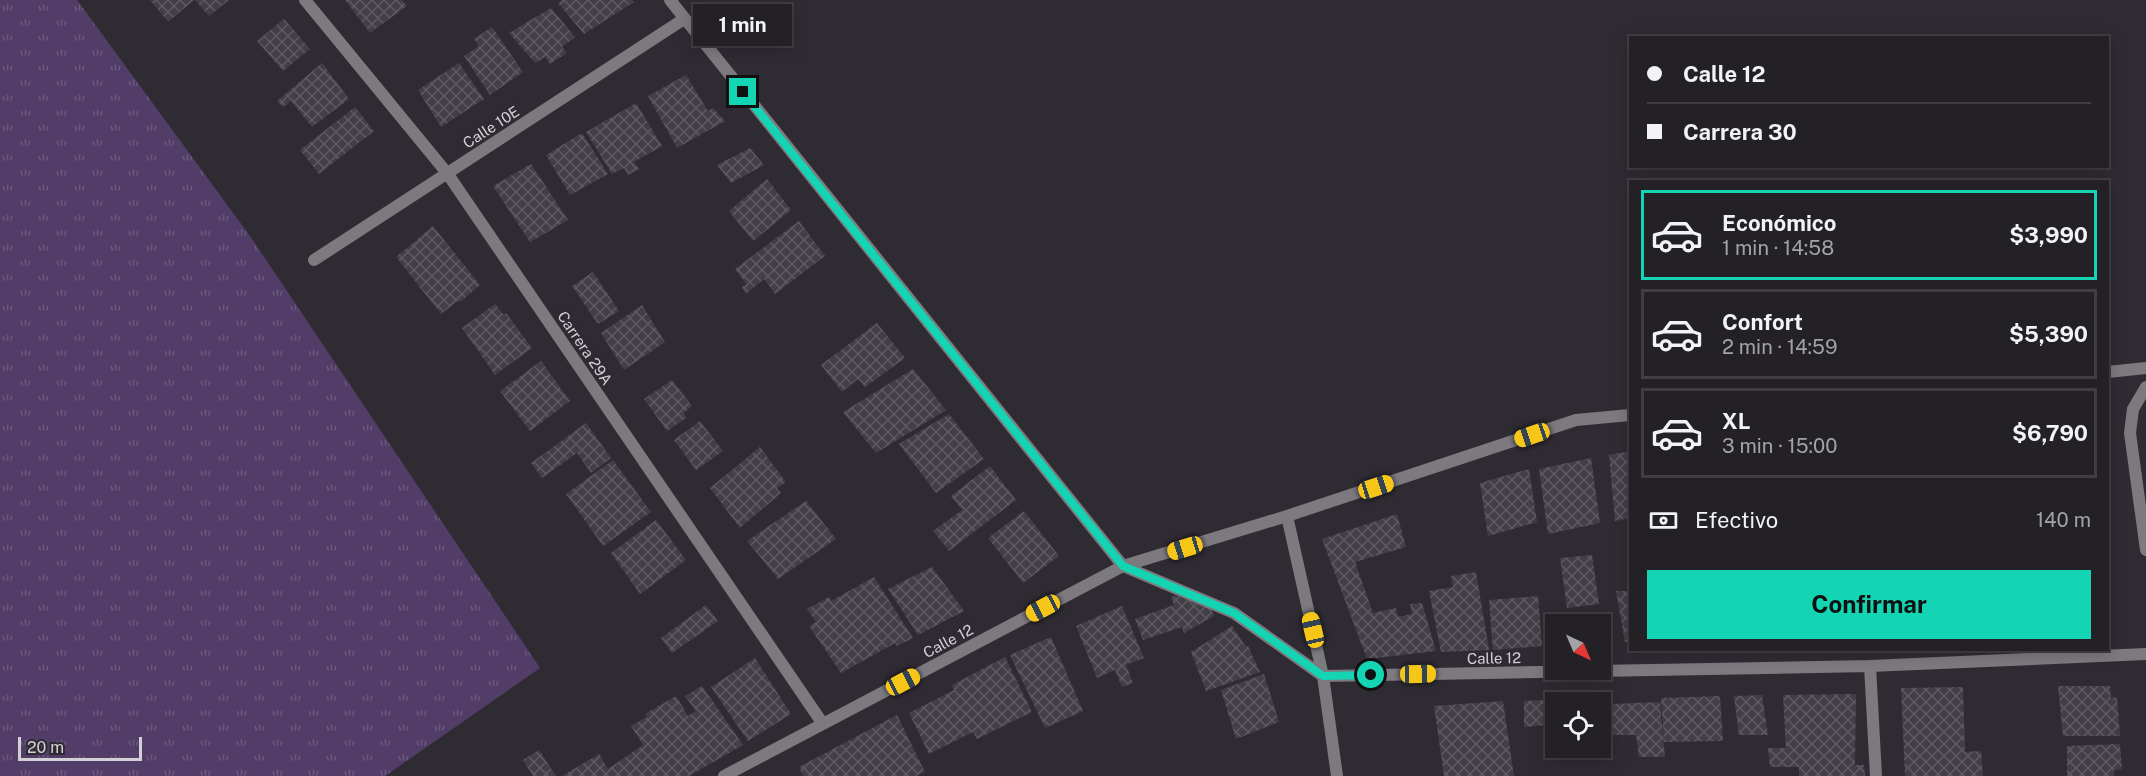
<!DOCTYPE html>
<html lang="es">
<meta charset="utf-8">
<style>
:root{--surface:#232026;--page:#2f2d32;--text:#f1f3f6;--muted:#a3a3a7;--line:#403e43;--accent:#14d5b3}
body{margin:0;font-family:"Public Sans",sans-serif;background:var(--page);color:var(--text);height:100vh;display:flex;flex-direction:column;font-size:22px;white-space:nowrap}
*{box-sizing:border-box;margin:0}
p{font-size:20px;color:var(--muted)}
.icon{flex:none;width:33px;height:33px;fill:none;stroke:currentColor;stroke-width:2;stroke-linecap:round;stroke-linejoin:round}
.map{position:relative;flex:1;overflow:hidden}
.drawer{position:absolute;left:1629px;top:180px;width:480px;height:471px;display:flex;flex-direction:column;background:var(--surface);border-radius:0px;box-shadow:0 3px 15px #0003,0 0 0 2px var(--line)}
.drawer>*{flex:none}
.guide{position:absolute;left:1629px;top:36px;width:480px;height:132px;border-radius:0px;box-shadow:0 3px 15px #0003,0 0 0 2px var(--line);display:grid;align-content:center;height:132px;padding:0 18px;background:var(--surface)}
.needle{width:39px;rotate:136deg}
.controls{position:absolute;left:1545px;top:614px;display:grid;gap:12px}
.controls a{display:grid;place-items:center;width:66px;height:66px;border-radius:0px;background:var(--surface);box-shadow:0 3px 15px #0003,0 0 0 2px var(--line);font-size:30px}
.scale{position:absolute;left:18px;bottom:15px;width:124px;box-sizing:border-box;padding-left:6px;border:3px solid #d3d0d6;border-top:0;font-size:16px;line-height:21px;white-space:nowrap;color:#d3d0d6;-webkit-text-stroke:4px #2f2b33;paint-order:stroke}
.end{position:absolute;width:27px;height:27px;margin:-14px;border:8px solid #14d5b3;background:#111;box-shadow:0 0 0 3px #111}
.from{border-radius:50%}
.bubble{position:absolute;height:42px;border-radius:0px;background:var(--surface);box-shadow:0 3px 15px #0003,0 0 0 2px var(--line);font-size:20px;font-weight:700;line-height:42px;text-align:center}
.car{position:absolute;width:18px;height:36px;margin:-18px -9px;border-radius:8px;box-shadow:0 0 4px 2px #0007;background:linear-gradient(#f5c518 24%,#345 0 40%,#f5c518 0 76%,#345 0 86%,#f5c518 0)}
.guide b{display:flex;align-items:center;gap:21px;height:57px;font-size:22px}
.guide b+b{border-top:2px solid var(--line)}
.guide i{width:15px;height:15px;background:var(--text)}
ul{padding:10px 0 0;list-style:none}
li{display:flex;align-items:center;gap:18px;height:90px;margin:0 12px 9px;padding:0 6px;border:3px solid var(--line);border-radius:0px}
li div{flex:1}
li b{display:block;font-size:22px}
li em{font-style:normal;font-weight:700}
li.current{border-color:var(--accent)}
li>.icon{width:54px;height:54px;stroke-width:1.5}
.pay{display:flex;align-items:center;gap:15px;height:66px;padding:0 18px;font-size:22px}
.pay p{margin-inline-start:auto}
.action{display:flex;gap:12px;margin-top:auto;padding:12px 18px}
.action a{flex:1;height:69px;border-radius:0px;background:var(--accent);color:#111;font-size:24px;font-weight:700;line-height:69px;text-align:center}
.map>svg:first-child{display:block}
.grass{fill:url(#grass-tufts)}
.building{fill:url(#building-cross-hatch)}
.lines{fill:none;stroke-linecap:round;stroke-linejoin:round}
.minor{stroke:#7c7a7f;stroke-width:12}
.route{stroke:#14d5b3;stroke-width:8}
.labels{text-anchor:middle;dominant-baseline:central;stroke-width:4.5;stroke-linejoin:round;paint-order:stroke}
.street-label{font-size:15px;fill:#d3d0d6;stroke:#2f2b33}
</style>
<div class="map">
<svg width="2146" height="776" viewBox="0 0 2146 776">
<defs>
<pattern id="grass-tufts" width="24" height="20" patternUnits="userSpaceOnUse" patternTransform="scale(1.5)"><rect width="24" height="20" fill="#523d68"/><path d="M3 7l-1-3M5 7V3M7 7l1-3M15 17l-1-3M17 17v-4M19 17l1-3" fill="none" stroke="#6a587d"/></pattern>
<pattern id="building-cross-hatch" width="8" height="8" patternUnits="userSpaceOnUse" patternTransform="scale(1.5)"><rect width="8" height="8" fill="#433f48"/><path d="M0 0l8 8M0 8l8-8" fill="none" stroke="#5d5a62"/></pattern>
</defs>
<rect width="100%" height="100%" fill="#2f2b33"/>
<path class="grass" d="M0,0H77L250,236L540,668L385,776H0Z"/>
<path class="building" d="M150,0H194L168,22Z
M195,0H229L209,16Z
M345,0H402L407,6L370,33Z
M562,0H632L634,2L584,34L558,3Z
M551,8L575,37L562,47L567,53L550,64L545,57L535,63L509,33Z
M284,19L310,49L283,71L257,41Z
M492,27L523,72L490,95L464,56L479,46L474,39Z
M322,63L349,99L312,127L291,101L283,107L277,101Z
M459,63L484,99L441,127L418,90Z
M686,75L708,111L713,108L725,121L677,148L648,96Z
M636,103L662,146L634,162L639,169L628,175L624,168L612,174L586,132Z
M355,107L374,131L319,174L300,150Z
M582,133L608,174L570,195L546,155Z
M750,148L764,165L731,183L717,165Z
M531,164L568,220L530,242L493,186Z
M767,179L791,210L753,241L729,211Z
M799,221L825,256L775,294L764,279L746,294L742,287L746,284L735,269Z
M433,226L480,285L460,302L459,300L441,314L396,257Z
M593,272L619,311L598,324L572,286Z
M495,304L504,315L506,313L532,348L495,375L462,328Z
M642,305L665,342L624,370L601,333Z
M877,323L905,358L865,387L858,379L842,392L821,365Z
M541,361L570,401L530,431L500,391Z
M913,369L946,410L876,453L843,412Z
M672,380L692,406L684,413L686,418L667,431L644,399Z
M949,414L984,459L936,493L899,444Z
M700,421L723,451L696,470L674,440Z
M586,423L611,458L591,473L577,453L542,478L531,463Z
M760,447L786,482L777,488L781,493L740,528L710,488Z
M1630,451V518L1615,521L1609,455Z
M1591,458L1600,523L1548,534L1539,469Z
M613,460L651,512L603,546L566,494Z
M990,466L1016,500L949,551L933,531L962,510L951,496Z
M1529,469L1537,522L1488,536L1480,483Z
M806,501L836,539L778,579L747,541Z
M1024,511L1059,556L1023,583L988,538Z
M1397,514L1406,547L1355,562L1373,613L1396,608L1398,617L1412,614L1410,604L1422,603L1436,651L1367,659L1322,539Z
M656,520L686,560L640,594L611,553Z
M1592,555L1599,604L1567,608L1560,558Z
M932,567L964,611L918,635L888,589Z
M1476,572L1489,650L1441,652L1429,591L1453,587L1451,576Z
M874,577L913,638L897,646L895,643L841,673L809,626L816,622L807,609L829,597L831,601Z
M1616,591H1630V642H1625Z
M1175,595L1211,609L1214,616L1184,633L1182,627L1143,640L1135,619L1174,605L1171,598Z
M1538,596L1542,646L1493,650L1489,600Z
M706,605L718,621L672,653L661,638Z
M1122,606L1144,658L1126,665L1133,683L1122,687L1115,670L1097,678L1076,626Z
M1232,626L1246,647L1248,646L1260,672L1206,691L1191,652Z
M1051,637L1083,711L1045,728L1010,655Z
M1005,657L1032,712L977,739L973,732L929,754L909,713L954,690L952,685Z
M755,658L791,714L748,741L711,687Z
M1264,674L1279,722L1236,739L1221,690Z
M702,686L743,745L689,776H562L599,754L608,769L643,745L631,726L647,717L645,714L676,696L688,716L696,711L685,696Z
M2058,686H2110L2111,698L2117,697L2120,736H2063Z
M1963,687L1965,752L1981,751L1983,776H1905L1901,688Z
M1856,694L1855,765H1864L1865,776H1799V767H1770L1768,748H1786L1783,695Z
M1762,695L1768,735H1739L1734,696Z
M1720,696L1723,741L1664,742L1661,698Z
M1597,698V702H1556V749H1548L1547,725L1524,727V701Z
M1503,701L1514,776H1444L1434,706Z
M1660,702L1665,757H1639L1636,735H1612V704Z
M897,715L925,772L916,776H803L799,767Z
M2120,744L2122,769L2114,770V776H2067V746Z
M539,750L556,776H533L523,760Z"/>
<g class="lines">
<path class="minor" d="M305,0L447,173L823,724
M670,0L1123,566L1234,613L1323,676L1870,666L2146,654
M314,260L684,19
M2108,372L2146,368
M2146,387L2133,409L2130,433L2146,550
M1287,516L1323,676L1337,776
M1870,666L1876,776
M724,776L1123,566L1287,516L1576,420L1630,415"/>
</g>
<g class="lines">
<path class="route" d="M743,92L1123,566L1234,613L1323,676L1371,675"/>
</g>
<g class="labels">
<g class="street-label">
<text transform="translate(491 127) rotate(-33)">Calle 10E</text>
<text transform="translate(585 348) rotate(56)">Carrera 29A</text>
<text transform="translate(948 641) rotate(-28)">Calle 12</text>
<text transform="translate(1494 658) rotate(-1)">Calle 12</text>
</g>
</g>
</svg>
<div class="controls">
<a><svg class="needle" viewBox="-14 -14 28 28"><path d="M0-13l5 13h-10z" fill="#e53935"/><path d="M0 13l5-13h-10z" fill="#a3a3a7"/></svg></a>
<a><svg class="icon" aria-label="locate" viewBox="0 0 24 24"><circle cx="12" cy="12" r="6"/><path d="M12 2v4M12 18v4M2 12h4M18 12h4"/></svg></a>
</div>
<div class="scale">20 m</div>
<i class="end from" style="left:1371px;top:675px"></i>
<i class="end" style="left:743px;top:92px"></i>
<div class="bubble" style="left:693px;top:4px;width:99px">1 min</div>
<i class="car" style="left:1532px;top:435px;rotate:251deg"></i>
<i class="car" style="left:1376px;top:487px;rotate:72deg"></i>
<i class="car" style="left:1185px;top:548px;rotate:253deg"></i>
<i class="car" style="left:1043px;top:608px;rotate:242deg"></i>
<i class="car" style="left:1313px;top:630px;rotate:347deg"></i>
<i class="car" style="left:1418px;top:674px;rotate:89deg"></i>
<i class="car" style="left:903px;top:682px;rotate:62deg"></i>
<div class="guide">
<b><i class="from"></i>Calle 12</b>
<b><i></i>Carrera 30</b>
</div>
<section class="drawer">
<ul>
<li class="current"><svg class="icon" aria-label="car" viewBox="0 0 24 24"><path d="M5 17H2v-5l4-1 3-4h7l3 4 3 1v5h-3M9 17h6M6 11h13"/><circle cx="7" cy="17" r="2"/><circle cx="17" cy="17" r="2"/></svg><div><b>Económico</b><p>1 min · 14:58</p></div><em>$3,990</em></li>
<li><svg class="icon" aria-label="car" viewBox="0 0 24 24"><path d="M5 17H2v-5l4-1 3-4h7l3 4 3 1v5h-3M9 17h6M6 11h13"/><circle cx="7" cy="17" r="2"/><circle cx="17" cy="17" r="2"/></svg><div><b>Confort</b><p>2 min · 14:59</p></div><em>$5,390</em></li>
<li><svg class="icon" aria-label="car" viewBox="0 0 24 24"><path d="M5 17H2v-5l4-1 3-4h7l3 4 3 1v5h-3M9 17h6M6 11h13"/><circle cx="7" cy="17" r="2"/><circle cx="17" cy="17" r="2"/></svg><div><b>XL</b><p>3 min · 15:00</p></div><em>$6,790</em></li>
</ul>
<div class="pay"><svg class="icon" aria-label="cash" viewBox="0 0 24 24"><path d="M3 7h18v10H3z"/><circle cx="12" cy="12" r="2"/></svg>Efectivo<p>140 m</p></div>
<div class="action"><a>Confirmar</a></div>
</section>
</div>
